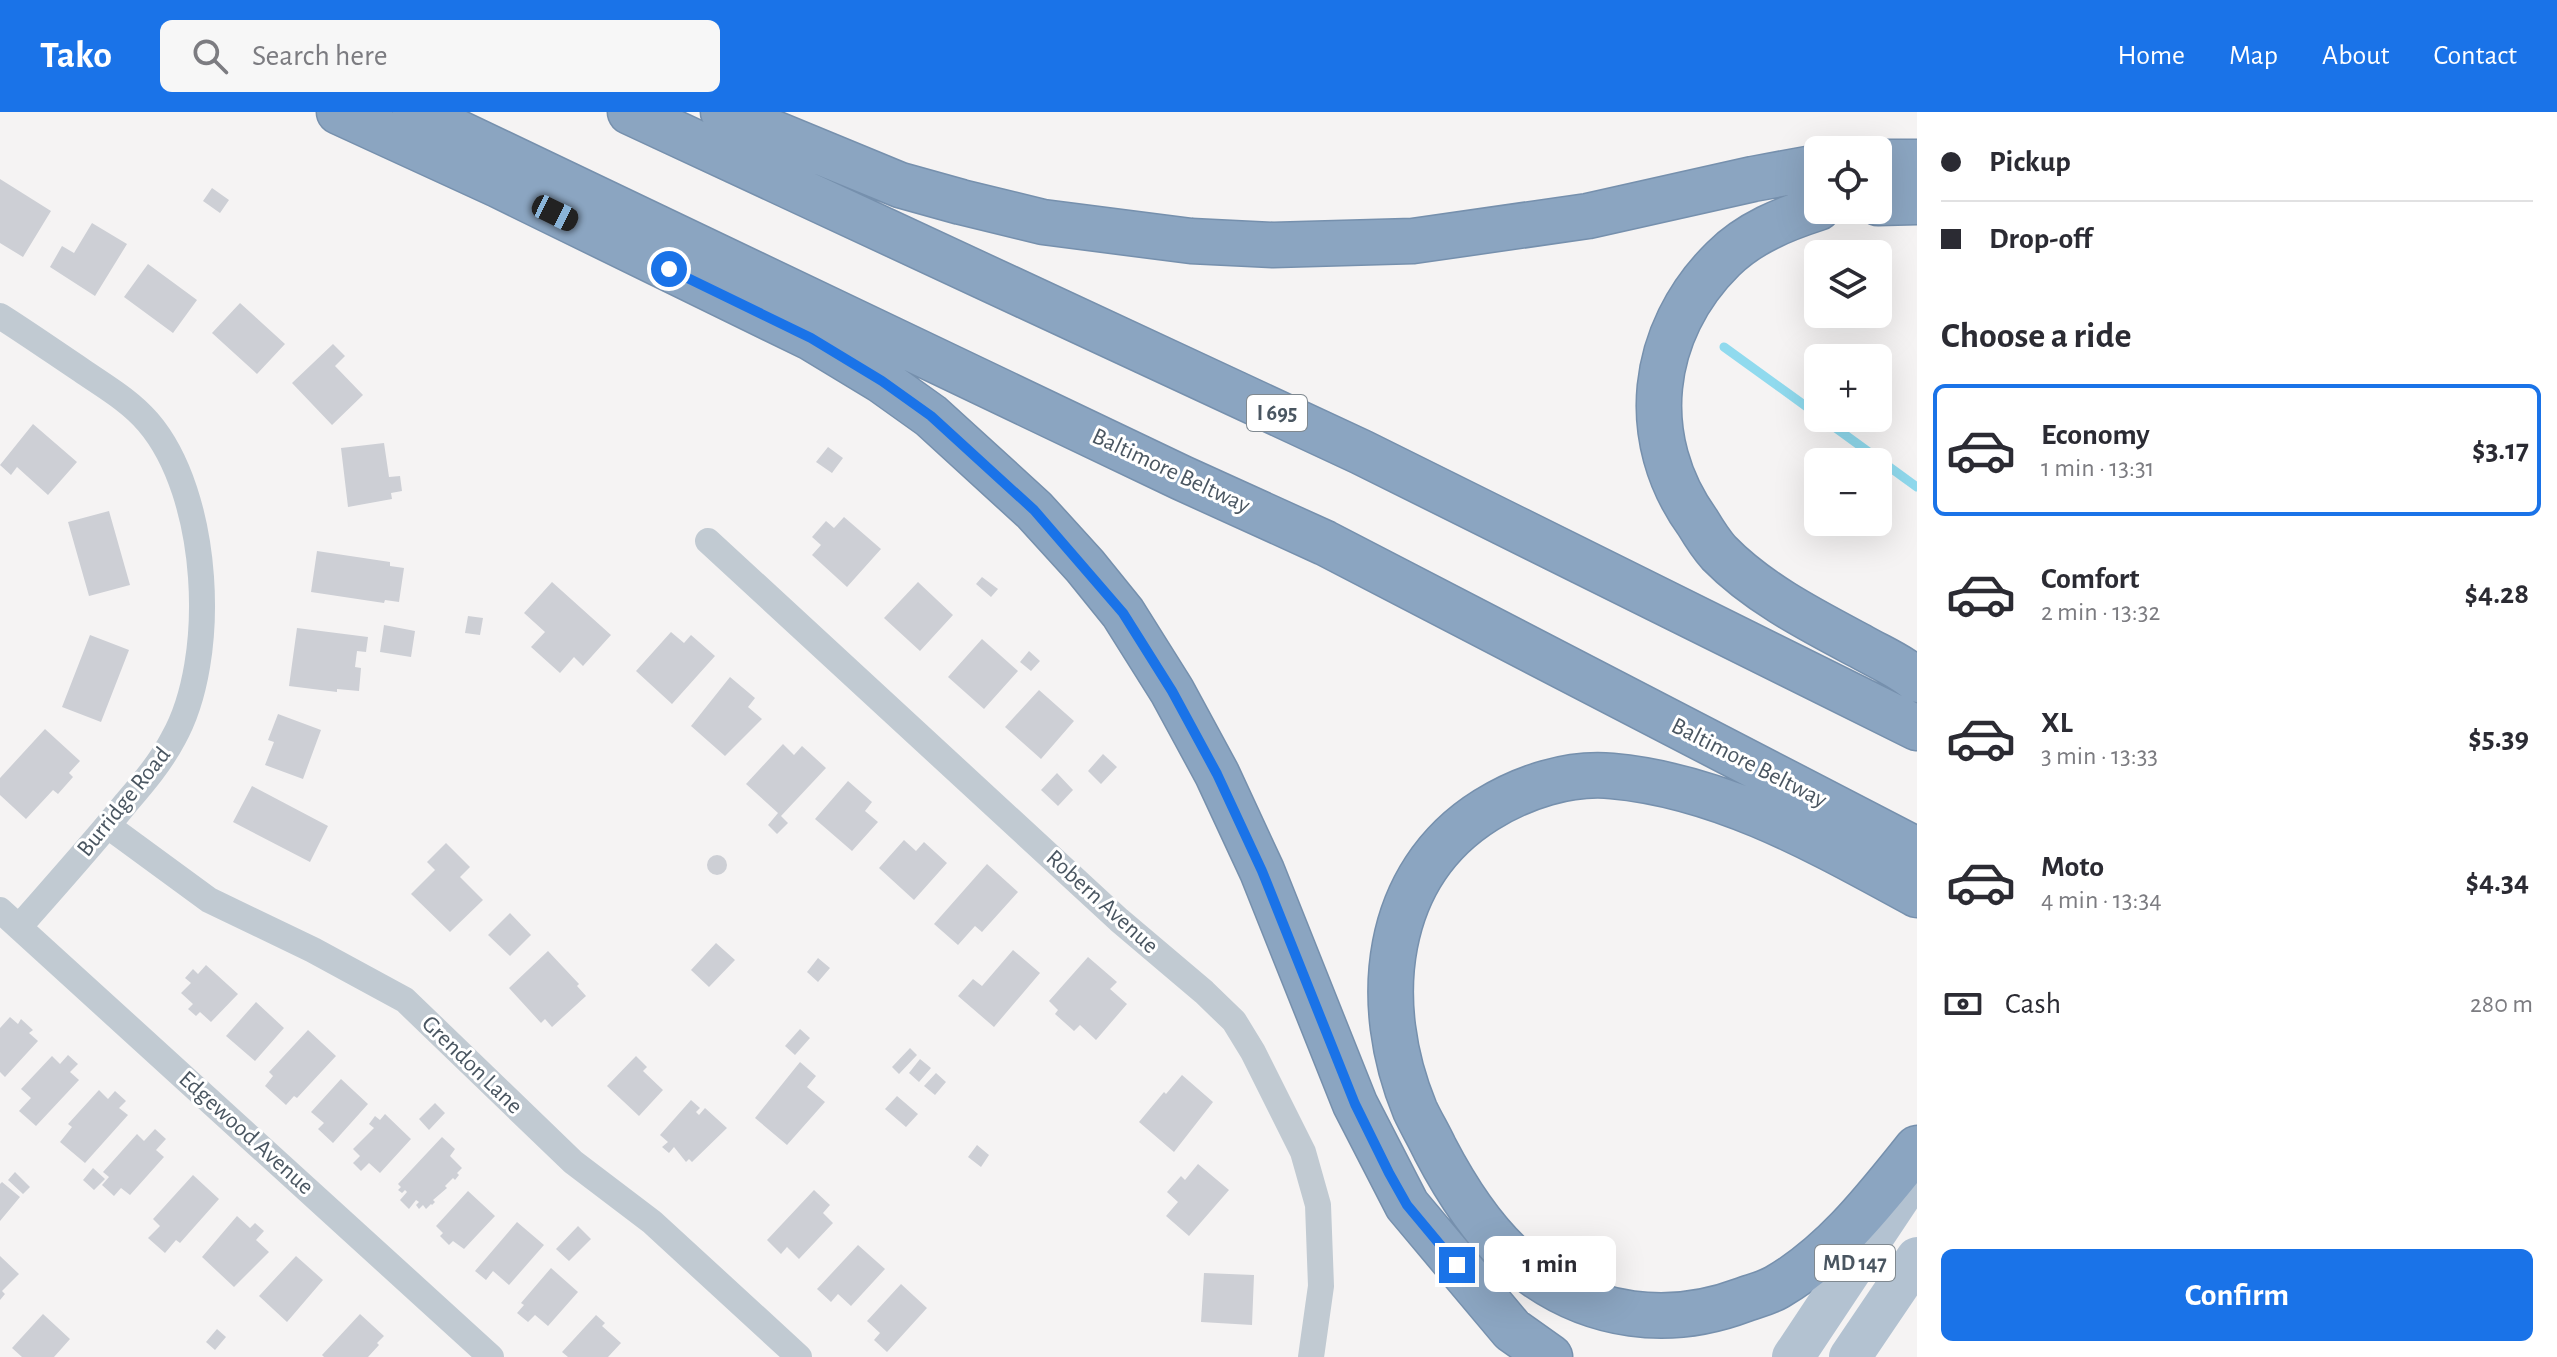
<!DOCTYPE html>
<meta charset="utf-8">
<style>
:root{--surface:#fff;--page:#f7f7f7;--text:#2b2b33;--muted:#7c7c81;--line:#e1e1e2;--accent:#1a73e8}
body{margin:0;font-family:"Alegreya Sans",sans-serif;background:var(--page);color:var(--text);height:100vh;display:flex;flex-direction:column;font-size:30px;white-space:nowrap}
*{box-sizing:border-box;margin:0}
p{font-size:26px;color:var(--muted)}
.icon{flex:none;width:44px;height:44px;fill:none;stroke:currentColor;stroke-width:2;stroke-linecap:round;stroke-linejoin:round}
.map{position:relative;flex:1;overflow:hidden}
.sheet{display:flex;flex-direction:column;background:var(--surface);width:640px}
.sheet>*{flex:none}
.banner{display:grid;align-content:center;height:176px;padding:0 24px;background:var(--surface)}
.fabs{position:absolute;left:1804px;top:24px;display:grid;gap:16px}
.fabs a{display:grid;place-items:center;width:88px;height:88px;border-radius:12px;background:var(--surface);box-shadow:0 8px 32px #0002;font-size:40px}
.end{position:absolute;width:36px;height:36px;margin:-18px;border:10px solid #1a73e8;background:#fff;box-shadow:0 0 0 4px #fff}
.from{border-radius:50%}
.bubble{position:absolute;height:56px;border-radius:12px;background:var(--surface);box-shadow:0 8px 32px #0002;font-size:26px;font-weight:600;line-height:56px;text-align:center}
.car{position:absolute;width:24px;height:48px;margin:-24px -12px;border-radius:10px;box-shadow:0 0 6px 2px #0007;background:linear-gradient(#222 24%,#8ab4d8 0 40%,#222 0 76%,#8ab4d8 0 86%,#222 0)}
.banner b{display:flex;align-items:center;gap:28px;height:76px;font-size:30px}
.banner b+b{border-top:2px solid var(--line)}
.banner i{width:20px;height:20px;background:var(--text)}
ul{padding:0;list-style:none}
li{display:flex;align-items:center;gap:24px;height:132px;margin:0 16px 12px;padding:0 8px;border:4px solid transparent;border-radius:12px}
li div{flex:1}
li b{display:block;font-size:30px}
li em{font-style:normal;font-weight:600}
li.current{border-color:var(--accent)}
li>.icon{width:72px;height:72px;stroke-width:1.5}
h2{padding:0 24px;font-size:36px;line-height:96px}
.pay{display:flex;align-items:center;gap:20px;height:88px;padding:0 24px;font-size:30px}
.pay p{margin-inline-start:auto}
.action{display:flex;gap:16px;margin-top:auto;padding:16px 24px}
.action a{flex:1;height:92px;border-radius:12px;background:var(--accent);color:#fff;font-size:32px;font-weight:600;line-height:92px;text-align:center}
header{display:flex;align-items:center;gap:48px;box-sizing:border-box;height:112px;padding:0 40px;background:var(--accent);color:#fff}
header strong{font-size:38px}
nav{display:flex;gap:44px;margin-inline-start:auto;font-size:28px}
.search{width:560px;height:72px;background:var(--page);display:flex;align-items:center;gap:20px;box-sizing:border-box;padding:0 28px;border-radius:12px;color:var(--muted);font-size:30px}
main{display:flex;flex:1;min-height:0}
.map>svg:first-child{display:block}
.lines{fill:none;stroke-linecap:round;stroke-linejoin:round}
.stream{stroke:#90daee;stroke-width:9}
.building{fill:#cdcfd5}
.highway-casing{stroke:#7690ad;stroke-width:47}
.street{stroke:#c1cad2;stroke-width:26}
.primary{stroke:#b3c2d1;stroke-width:42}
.highway{stroke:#8ba5c1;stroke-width:44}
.route{stroke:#1a73e8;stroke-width:10}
.labels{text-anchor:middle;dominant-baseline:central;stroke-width:6;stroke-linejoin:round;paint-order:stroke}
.shield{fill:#fff;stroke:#808990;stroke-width:2}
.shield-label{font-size:22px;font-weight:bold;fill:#4a5661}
.street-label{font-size:24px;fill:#4a5661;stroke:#fff}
</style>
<header>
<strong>Tako</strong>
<div class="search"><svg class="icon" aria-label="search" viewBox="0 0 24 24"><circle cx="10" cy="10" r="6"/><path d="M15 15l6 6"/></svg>Search here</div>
<nav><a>Home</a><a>Map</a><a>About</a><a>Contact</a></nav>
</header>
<main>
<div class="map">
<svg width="1917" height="1245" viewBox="0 0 1917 1245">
<rect width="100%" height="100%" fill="#f5f3f3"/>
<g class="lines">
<path class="stream" d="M1724,235L1818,303
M1822,306L1917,375"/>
</g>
<path class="building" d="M0,67L51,99L23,145L0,131Z
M212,76L229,88L220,101L203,89Z
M92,111L127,132L95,184L50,155L62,134L74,141Z
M148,152L197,188L173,221L124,185Z
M240,191L285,232L257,262L212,221Z
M333,232L345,244L335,254L363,283L332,313L292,271Z
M33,312L77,350L48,383L17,355L11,363L0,353Z
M384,331L389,365L400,364L402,379L391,381L392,387L348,395L341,336Z
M828,335L843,346L832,361L816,350Z
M109,399L130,473L89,484L68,410Z
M844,405L881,437L847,475L812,443L821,433L812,425L826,409L834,416Z
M317,439L390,450V454L404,456L399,490L385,488L384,491L311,480Z
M982,465L998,477L991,485L976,472Z
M552,470L611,523L583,554L574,545L560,561L531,535L545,520L524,501Z
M918,470L953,503L920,539L884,506Z
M468,504L483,506L480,523L465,521Z
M384,513L415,519L411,545L380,540Z
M297,516L368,525L366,540L357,539L355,555L361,556L359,579L337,577V580L289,574Z
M671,520L684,531L691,523L715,544L672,592L636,559Z
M90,523L129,538L101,610L62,595Z
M982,527L1018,559L984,597L948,565Z
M1029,539L1040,549L1031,559L1020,550Z
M730,565L755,586L748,595L762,607L725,644L691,614Z
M1039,578L1074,609L1041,647L1005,615Z
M278,602L321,618L303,667L265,653L274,630L268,628Z
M45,617L80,649L69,661L73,665L58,682L53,678L26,707L0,683V666Z
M783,632L794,643L802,634L826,656L781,704L788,711L777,722L768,713L778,701L746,672Z
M1103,642L1117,655L1101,672L1088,659Z
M1057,661L1073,678L1058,694L1041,678Z
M848,669L872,690L865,699L878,710L852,739L815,707Z
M252,674L328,714L310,750L233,710Z
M904,728L916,739L924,730L947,751L914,788L879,756Z
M446,731L470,755L460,765L483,788L450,820L411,782L435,758L427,750Z
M707 753a10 10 0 1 1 20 0a10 10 0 1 1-20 0Z
M987,752L1018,780L982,820L975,814L958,833L934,812Z
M510,801L531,823L510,844L488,823Z
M716,831L735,848L709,875L691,858Z
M1013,838L1040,861L994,915L958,884L973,867L982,874Z
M548,839L579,872L577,874L586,884L552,915L545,907L541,911L509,876Z
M1088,845L1117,870L1110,877L1127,892L1096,928L1080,913L1074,919L1055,902L1058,898L1049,889Z
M818,846L830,856L818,870L807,860Z
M206,853L238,882L211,910L200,900L196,904L188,897L193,892L181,881L191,871L185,866L193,857L198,862Z
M256,890L284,916L255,949L226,924Z
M10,905L18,912L21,907L33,918L29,921L38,929L5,965L0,960V916Z
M800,917L810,926L795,943L785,934Z
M308,918L336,944L297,986L294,984L286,993L265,974L273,964L269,960Z
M910,936L917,943L899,962L892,955Z
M68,943L78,952L70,960L79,968L36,1014L19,999L31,986L21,977L52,944L60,952Z
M636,944L647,955L643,959L663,978L639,1004L607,974Z
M920,947L931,956L919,970L909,961Z
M800,950L816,964L807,975L825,990L787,1033L755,1006Z
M936,961L946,970L935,983L924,974Z
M1182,963L1213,990L1174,1040L1139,1010L1164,980L1166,982Z
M341,967L368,992L333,1031L318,1017L324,1011L311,1000Z
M99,978L108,987L115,979L126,989L119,996L128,1003L85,1051L60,1030L72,1015L68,1012Z
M897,984L918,1002L906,1015L885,997Z
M691,988L700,996L696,1000L699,1003L705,996L727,1016L692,1050L689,1047L686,1050L674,1035L669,1041L662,1035L668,1030L660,1023Z
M435,991L445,1001L429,1018L419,1007Z
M385,1002L411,1027L380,1061L369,1051L361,1059L353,1051L360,1044L353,1037L374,1016L369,1012L375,1004L380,1008Z
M155,1017L166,1027L156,1038L164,1045L130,1083L121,1076L114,1084L102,1073L109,1065L103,1060L137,1022L144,1029Z
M442,1025L455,1037L450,1044L462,1056L457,1061L459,1063L455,1068L453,1066L445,1074L447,1076L433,1088L435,1090L432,1093L431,1092L426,1097L423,1093L419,1097L416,1093L419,1090L416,1088L409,1097L400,1088L407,1080L405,1078L402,1081L398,1078L401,1075L398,1072Z
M977,1033L989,1043L981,1055L968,1045Z
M1198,1052L1229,1078L1189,1124L1166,1104L1178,1090L1167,1080L1181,1064L1185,1068Z
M93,1056L105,1067L94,1078L83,1068Z
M15,1060L30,1075L23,1082L8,1068Z
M193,1063L219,1087L180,1131L176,1128L165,1141L148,1126L160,1114L153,1107Z
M2,1070L20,1085L0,1109V1072Z
M814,1078L830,1093L823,1101L833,1111L799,1147L787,1135L781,1142L767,1128Z
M468,1079L495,1104L464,1137L453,1129L449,1133L440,1124L443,1121L436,1114Z
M237,1104L250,1116L255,1111L264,1119L256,1128L269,1140L234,1175L202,1145Z
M517,1110L544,1133L509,1173L493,1159L486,1168L475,1159Z
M578,1114L591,1127L569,1149L556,1137Z
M858,1133L885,1157L851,1194L838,1182L831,1190L817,1177Z
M0,1144L19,1162L2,1179L5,1182L0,1188Z
M296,1144L323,1168L287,1210L259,1184Z
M551,1156L578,1180L548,1214L535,1203L528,1210L517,1201L524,1193L521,1191Z
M1204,1161L1254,1163L1252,1213L1201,1210Z
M901,1172L927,1196L887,1240L874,1228L880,1221L867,1209Z
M43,1202L70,1227L54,1245H22L12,1236Z
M360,1202L384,1224L377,1231L379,1233L368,1245H324L322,1243Z
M596,1203L605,1211L602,1214L621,1231L608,1245H568L562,1240Z
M217,1217L226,1225L215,1238L206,1230Z"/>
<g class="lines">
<defs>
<path id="highway" d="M339,0L498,73L811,226L882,269L931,304L1034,398L1085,454L1123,501L1172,579L1217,662L1262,759L1355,992L1407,1093L1512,1218L1550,1245
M415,0L1182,366L1325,431L1917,738
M630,0L1361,340L1917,616
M723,0L900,73L961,90L1043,110L1191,129L1273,133L1413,129L1588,104L1753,67L1818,55
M1878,50H1917
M1878,91L1917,90
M1818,96C1784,107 1749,121 1723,147C1649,220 1637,327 1698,411C1704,421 1711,432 1719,441C1758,481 1811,508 1860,534C1879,545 1901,554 1917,568
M1917,783C1821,731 1723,674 1612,664C1569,660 1523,675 1486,698C1382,763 1371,892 1415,998C1421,1011 1429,1024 1435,1037C1458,1081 1488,1128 1528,1158C1592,1206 1669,1216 1743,1188C1754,1184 1767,1181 1777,1175C1834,1142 1876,1087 1917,1036"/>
</defs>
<use href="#highway" class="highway-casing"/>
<path class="street" d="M0,204C27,221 54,240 81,258C104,274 129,288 148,310C210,382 219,546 173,627C161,650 143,671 126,691C92,733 55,774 19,815
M708,429L1119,808L1204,880L1234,909L1253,940L1303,1040L1318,1093L1321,1174L1311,1245
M108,714L209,788L313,838L405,888L573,1050L652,1110L799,1245
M0,798L491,1245"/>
<path class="primary" d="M1793,1245L1908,1072
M1850,1245L1917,1146"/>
<use href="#highway" class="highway"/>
</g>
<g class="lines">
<path class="route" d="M669,157L811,226L882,269L931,304L1034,398L1123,501L1172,579L1217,662L1262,759L1355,992L1389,1061L1407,1093L1457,1153"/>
</g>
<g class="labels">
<g class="shield">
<rect x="1247" y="283" width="60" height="36" rx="6"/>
<rect x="1815" y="1133" width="80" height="36" rx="6"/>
</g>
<g class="shield-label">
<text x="1277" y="301">I 695</text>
<text x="1855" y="1151">MD 147</text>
</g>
<g class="street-label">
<text transform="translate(1171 359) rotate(25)">Baltimore Beltway</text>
<text transform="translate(1749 651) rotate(27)">Baltimore Beltway</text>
<text transform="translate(124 690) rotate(-51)">Burridge Road</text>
<text transform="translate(1102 790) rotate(42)">Robern Avenue</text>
<text transform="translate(472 953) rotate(44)">Grendon Lane</text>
<text transform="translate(246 1021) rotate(42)">Edgewood Avenue</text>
</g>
</g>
</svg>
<div class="fabs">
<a><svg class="icon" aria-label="locate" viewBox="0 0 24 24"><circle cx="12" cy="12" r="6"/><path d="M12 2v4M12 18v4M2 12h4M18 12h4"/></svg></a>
<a><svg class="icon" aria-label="layers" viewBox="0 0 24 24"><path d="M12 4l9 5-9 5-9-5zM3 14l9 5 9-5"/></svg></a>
<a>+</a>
<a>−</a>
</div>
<i class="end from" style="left:669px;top:157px"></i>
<i class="end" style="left:1457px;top:1153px"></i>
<div class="bubble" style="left:1484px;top:1124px;width:132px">1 min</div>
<i class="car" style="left:555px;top:101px;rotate:116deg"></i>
</div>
<section class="sheet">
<div class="banner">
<b><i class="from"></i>Pickup</b>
<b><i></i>Drop-off</b>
</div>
<h2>Choose a ride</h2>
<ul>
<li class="current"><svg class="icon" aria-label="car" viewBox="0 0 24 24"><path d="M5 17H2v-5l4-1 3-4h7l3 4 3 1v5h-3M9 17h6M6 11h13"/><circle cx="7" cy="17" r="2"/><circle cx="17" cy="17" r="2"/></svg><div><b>Economy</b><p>1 min · 13:31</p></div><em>$3.17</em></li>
<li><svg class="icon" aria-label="car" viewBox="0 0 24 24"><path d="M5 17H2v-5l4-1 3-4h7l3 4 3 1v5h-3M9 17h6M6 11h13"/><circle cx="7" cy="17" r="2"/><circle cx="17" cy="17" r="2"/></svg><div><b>Comfort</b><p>2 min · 13:32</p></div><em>$4.28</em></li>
<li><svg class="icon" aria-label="car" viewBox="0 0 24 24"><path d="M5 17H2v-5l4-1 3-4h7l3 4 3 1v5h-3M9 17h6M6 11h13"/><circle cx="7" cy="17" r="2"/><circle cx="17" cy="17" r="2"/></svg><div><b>XL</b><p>3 min · 13:33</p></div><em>$5.39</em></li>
<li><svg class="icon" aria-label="car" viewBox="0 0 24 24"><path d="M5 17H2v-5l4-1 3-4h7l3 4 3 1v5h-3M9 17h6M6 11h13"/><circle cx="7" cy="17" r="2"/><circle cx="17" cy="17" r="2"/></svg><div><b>Moto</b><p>4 min · 13:34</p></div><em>$4.34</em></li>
</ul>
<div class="pay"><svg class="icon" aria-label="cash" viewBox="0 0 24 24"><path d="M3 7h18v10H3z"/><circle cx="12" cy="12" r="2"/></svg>Cash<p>280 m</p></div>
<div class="action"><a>Confirm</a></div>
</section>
</main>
